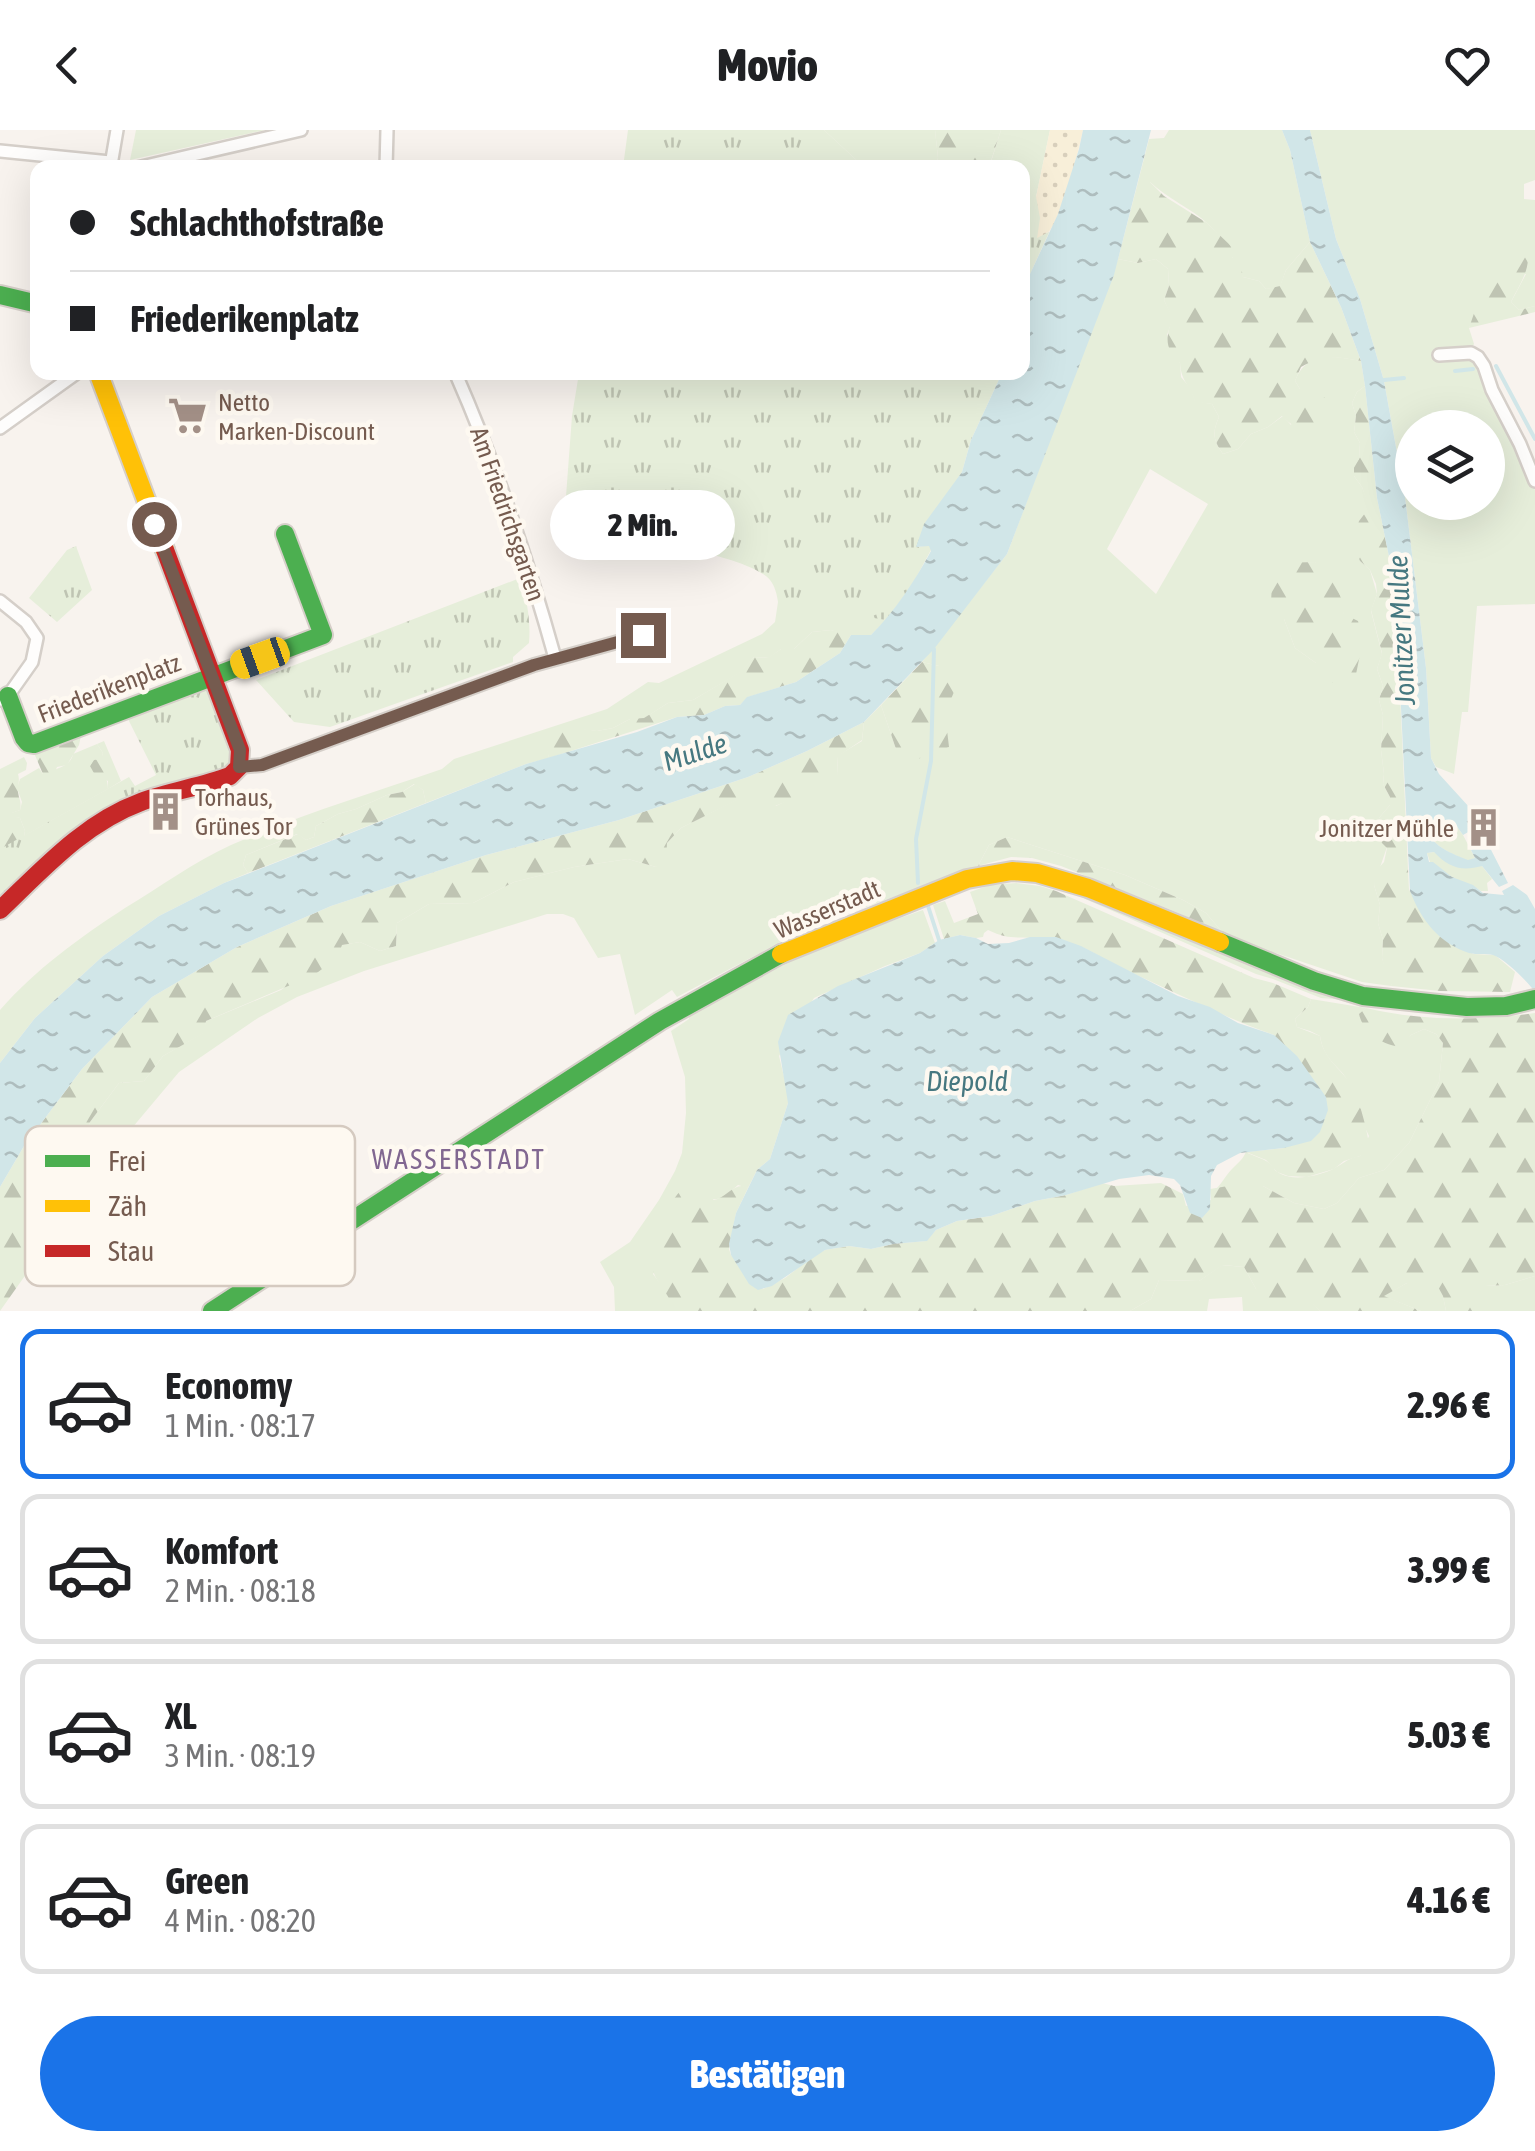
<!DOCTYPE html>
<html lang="de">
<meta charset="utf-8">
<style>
:root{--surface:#fff;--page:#f2f2f2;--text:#202124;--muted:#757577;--line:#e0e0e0;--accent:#1a73e8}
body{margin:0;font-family:"Asap Condensed",sans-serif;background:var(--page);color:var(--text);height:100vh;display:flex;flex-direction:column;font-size:38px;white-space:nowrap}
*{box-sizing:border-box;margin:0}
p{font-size:32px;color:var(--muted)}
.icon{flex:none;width:55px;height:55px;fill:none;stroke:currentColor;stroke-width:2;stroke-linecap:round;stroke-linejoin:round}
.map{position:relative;height:1181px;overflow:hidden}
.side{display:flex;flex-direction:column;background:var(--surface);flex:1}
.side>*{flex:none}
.hud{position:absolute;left:30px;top:30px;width:1000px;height:220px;border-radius:20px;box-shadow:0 10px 40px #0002;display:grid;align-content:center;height:220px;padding:0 40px;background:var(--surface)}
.buttons{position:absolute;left:1395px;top:280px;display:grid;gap:20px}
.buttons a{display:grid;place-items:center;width:110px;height:110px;border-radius:50%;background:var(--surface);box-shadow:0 10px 40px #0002;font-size:50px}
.end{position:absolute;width:45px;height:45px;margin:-22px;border:12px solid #755b4f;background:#fff;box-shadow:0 0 0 5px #fff}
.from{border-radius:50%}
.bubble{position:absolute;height:70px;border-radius:35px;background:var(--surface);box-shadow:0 10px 40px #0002;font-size:32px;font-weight:800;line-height:70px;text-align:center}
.car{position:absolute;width:30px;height:60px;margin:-30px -15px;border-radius:12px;box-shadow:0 0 8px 2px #0007;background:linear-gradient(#f5c518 24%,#345 0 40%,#f5c518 0 76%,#345 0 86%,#f5c518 0)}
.hud b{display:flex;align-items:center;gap:35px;height:95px;font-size:38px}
.hud b+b{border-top:2px solid var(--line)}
.hud i{width:25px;height:25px;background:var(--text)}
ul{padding:18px 0 0;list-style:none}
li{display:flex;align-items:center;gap:30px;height:150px;margin:0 20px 15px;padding:0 20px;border:5px solid var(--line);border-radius:20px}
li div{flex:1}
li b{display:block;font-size:38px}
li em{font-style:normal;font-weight:800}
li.active{border-color:var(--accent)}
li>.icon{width:90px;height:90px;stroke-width:1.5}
.primary-button{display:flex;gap:20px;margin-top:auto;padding:20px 40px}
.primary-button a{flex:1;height:115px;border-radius:60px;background:var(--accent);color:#fff;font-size:40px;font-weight:800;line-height:115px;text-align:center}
header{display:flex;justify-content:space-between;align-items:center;height:130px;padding:0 40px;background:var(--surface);font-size:45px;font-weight:800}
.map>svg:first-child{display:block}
.grass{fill:#e6eeda;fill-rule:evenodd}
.forest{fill:url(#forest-firs)}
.sand{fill:url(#sand-dots)}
.park{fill:url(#park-tufts)}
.water{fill:url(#water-ripples)}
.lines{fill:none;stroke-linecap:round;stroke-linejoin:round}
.stream{stroke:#d1e6e8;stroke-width:4}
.street-casing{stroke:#d5cfc9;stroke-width:16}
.fast-casing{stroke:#d6cfc9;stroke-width:22}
.slow-casing{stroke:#d6cfc9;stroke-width:22}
.jam-casing{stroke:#d6cfc9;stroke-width:22}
.street{stroke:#fefdfc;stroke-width:11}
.fast{stroke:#4caf50;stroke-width:18}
.slow{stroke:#ffc107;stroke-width:18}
.jam{stroke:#c62828;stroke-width:18}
.route{stroke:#755b4f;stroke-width:12}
.labels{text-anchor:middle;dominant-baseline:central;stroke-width:9;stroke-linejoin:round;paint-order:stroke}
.poi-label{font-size:25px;fill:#755b4f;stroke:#fef9f1;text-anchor:start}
.street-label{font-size:25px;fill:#755b4f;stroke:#fef9f1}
.water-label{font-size:28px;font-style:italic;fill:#467880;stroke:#fef9f1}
.neighbourhood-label{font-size:28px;letter-spacing:2.5px;fill:#816791;stroke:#fef9f1}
.key{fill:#fef9f1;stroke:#d5cac0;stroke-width:2.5}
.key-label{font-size:28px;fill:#755b4f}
</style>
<header><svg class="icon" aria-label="back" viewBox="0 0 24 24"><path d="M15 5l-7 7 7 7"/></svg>Movio<svg class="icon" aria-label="heart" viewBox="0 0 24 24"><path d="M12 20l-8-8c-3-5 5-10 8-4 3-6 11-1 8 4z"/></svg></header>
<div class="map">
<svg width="1535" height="1181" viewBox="0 0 1535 1181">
<defs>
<pattern id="forest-firs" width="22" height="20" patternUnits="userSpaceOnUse" patternTransform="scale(2.5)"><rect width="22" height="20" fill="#e6eeda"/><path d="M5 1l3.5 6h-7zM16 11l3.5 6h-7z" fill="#bfc4b3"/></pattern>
<pattern id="sand-dots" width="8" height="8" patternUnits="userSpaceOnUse" patternTransform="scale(2.5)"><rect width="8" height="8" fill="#f8efd9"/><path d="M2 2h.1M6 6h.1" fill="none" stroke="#d8cfbc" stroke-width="1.8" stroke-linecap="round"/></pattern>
<pattern id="park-tufts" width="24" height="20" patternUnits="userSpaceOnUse" patternTransform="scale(2.5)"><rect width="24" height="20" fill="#e6eeda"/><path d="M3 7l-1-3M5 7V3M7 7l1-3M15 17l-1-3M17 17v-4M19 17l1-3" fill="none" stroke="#bfc4b3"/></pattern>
<pattern id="water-ripples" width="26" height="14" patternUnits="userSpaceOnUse" patternTransform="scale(2.5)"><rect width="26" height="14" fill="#d1e6e8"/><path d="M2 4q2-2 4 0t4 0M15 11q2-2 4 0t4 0" fill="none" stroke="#aebdbe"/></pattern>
</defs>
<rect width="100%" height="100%" fill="#f8f3ee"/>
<path class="grass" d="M136,0H265L130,30Z
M824,0H935L938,28L935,37H864Z
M1001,0H1050L1036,67L1038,108L1049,102L1023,159L1022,38H989Z
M1169,0H1282L1290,20L1310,112L1286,140L1280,157L1266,159L1259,151L1243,147C1233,130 1224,108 1208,94C1191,78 1168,69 1150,52H1138L1149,9L1164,8Z
M1310,0H1535V50L1524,54V69L1535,70V176L1519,180L1511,172L1526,144L1497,145L1469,198L1474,214L1466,226L1483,238L1523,326L1535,360V474L1477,476L1468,582H1462L1454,644L1436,637L1431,628L1426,538L1405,367L1384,251L1360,169L1336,109ZM1412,298H1488V372H1412Z
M1118,129L1138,133L1156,129L1168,139L1169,156L1164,170L1173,188L1167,205L1180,233L1181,247L1191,259L1195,271L1212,274L1219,287C1212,303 1213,310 1223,324L1238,319L1251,304L1268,297L1283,286L1291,295L1300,259L1295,251C1307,220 1333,226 1361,231L1365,256L1357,262L1352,273L1356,286L1354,302L1360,313L1359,329L1354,346L1362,357L1370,378L1359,391L1360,431L1370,440L1377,464L1371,481L1382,524L1377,539L1383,556L1379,570L1383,585L1381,620L1384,644L1383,654L1390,667V675L1379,688L1387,717L1374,755L1380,775L1378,793L1383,810L1382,828L1386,840L1393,851L1391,856L1362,852L1276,823L1260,820L1223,803L1206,783L1183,770L1125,745L1007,707L989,715L978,736L803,800L677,867L672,860L635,885L620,824L598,828L574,788L563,784H547L364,841L297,867L258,888L179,942L111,1023L93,1051L86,1047L78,1027L90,992L119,953L144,951L163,926L203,903L206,891L281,860L341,815L360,812L380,821L396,816L397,793L429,774L473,773L514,752L574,737L628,729L656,737L667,713L681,698L759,658L776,676L838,644L837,626L862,611L864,592L881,575L896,619L939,536L922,532L1007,424ZM1150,339L1208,374L1156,464L1107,419ZM1315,432L1344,484L1316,533L1295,518L1284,489L1290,434Z
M782,467L886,490L871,505H846L831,500L812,502L794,519H781L769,528L754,527L741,542L693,570L668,573L643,589H630L613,598L597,601L577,599L547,616L549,628L526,634L426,673L423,660L414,654L402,662L387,665L356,679L338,684L316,696L314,707L306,710L297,704L246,725L243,735L248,743L224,753L159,786L103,826L35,888L0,933V880C36,839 79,808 125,778C160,757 194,732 231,715C299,685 372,663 442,639L454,629L607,579L648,552L659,553L762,504L775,492L778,472Z
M97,614L103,623C99,635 108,646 108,659L24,706L25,701L20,688L12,687L11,683L20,680L22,672L17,658L20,649L39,638L43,644C54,639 71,637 73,624Z
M1453,691L1463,705L1475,728L1468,731C1451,723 1435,718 1427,701L1430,696Z
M1434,722L1482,736L1492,749L1487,753L1488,761H1481C1471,754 1460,752 1450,746C1443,741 1438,735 1430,732L1427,723Z
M1043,749L1347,870L1321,868L1273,849L1256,844L1058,757L1042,752Z
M923,780L935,813L920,823L885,836L814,868L779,926L788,963V973L770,1029L757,1040L748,1058L738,1055C728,1063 720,1074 707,1067L653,1144L672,1169V1181H615L614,1157L600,1132L630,1112L659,1070L675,1041L682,1023L686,983L685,947L671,901L689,889V886L817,817Z
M1311,869L1366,878L1359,885L1405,911L1411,905L1424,899L1436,904L1443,913L1439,952L1409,1013L1384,1040L1359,1048L1337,1073L1324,1079L1294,1073L1263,1056L1217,1058C1223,1052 1227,1043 1234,1037C1240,1031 1242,1030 1246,1022C1253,1026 1263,1028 1269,1033C1279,1041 1270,1038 1281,1044C1295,1051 1317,1046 1331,1040C1342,1035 1347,1028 1360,1026L1369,1006C1360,989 1358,969 1349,953C1339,934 1324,932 1320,906L1310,901L1297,897L1295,889L1308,877Z
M1222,1135L1244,1137L1256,1159L1309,1169L1320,1181H1243L1242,1167L1209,1169L1207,1181H1130L1151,1169L1159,1150L1199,1151Z
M1535,1146V1181H1485L1484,1156L1505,1155Z
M1407,1153H1437L1443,1166L1446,1181H1421L1383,1166Z"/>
<path class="forest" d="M935,0H1001L989,37L935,38L938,28Z
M1138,52H1150L1164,66L1207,93L1232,117V127L1241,136L1243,147L1259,151L1266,159L1280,156L1286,140L1310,112L1341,177L1361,231C1336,227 1324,224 1301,237L1295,251L1300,259L1316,260L1325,268L1331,289C1312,306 1299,303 1282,286L1268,297L1251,304L1238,319L1223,324C1213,310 1212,303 1219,287L1212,274L1195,272C1190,254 1181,252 1180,233C1164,217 1166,209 1172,188L1164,170L1169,156L1168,139L1156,129L1138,133L1118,129Z
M1526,118C1533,137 1519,155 1511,172L1519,180L1535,176V182L1469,198L1483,157L1496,145L1492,125Z
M1365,256L1377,368L1395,456L1409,760L1473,824L1495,825L1515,842L1510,862L1440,861L1391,856L1392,851L1385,840L1382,828L1383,810L1378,793L1380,775L1374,755L1375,742L1384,732L1387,718L1377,708L1379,688L1390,675V667L1383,654L1384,644L1381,620L1383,585L1379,570L1383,556L1377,539L1382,523L1371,480L1377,464L1376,454L1370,440L1360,431L1353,413L1359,391L1369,378L1362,357L1354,346V336L1359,329L1360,313L1354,302L1356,286L1352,273L1357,262Z
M1315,432C1332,448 1342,460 1344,484L1358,491L1363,510L1355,549L1324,554L1316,533L1295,518L1284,489L1271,474L1272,450L1280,433Z
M831,500L851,505L840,523L796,552L748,567L740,575L725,576L704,585L677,587L549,628L546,616L558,603L577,598L597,601L613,598L630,589L644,588L668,573L693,570L740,542L754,527L768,528L781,519H794L812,502Z
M922,532L939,536L957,555L945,583L949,617L918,629L896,619L881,575Z
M864,592L862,610L837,627L838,644L833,653L775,676L759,659L681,698L667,713L666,730L656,737L628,729L574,737L514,752L473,773L429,774L397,793L396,816L380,821L360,812L342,815L337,828L314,845L206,891L204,903L163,926L144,951L119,953L90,992L78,1027L86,1047L65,1078L39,1126L0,1181V1057L24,1016L82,939L152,867L237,817L331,776L486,725L619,690L748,647L807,621Z
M81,606L79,615L67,635L57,637L54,645L43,644L34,623Z
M104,611L121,651L108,659V651L95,645L90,636L94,630L101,629L103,623L97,614Z
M24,627L27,633L26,640L18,644C20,651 18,653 18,660C18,668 22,671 20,680L12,683V686L20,688L25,701L24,706L44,723L0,765V639Z
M415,654L423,660L426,673L248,743L243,735L246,725L298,704L306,710L314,707L316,696L338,684L356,679L387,665L402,662Z
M1007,707L1125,745L1183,770L1206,783L1223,803L1176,782L1061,736L1032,728L1011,727L978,736L989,715Z
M1016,753L1040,756L1056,761L1254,848L1273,853L1311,869L1308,877L1295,889L1297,897L1320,906C1323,928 1339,937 1351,954C1358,965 1369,1005 1369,1017L1360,1026L1344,1031L1334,1039L1307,1047L1288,1046L1277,1042L1266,1030L1246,1022L1284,1018L1274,905C1220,886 1171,860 1119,837C1105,831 1092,820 1078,816C1064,812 1046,808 1032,808C1014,807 1006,809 988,800L984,803L983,807L976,808L960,805L944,809L933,775L945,771L954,793L978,784L970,762L990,755Z
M1366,878C1420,891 1481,891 1535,883V1146L1505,1155L1485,1156V1181H1446L1443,1166L1436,1153H1407L1384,1166L1421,1181H1320L1308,1169L1276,1174L1256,1159L1244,1137L1223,1135L1199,1151L1159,1150L1151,1169L1130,1181H672C671,1165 662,1160 655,1146C646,1126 666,1071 683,1059L701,1060L714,1070C726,1068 736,1050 748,1058L736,1083L729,1119L731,1125L763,1159L785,1148L815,1125L825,1120L849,1116L871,1119L893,1114L926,1111L936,1100L957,1091L991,1086L1035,1071L1066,1065L1102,1053L1114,1056L1161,1053L1183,1064L1186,1076L1211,1070L1210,1059L1246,1053L1263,1056L1294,1073L1324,1079L1337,1073L1359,1048L1384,1040L1409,1013L1439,952L1443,913L1436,904L1424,899L1411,905L1402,917C1384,916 1363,903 1359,884Z"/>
<path class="sand" d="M1050,0H1083C1079,20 1062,85 1050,100C1048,103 1040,107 1037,109L1036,67Z"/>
<path class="park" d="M628,0H824L864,37H623Z
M1036,67L1040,88L1037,108L1049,102L1023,159V112Z
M579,243H1002L971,310L962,342L918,417L930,415L931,420L911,457L886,490L778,472C777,465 775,456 770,450C748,423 607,404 568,397L564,393L572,286Z
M76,416L92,460L57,492L29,468L67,420Z
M520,448C527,469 531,491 529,513L513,527V532L330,597L294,592L256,550Z
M208,554L233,621C233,631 231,636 222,642L131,670L125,667C76,690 39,728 0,765V719L129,647L135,656L156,645L125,583Z"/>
<path class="water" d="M1083,0H1151L1114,145L1007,424L934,519L864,592L807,621L748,647L619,690L486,725L331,776L237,817L152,867L82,939L24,1016L0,1057V933L35,888L103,826L159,786L224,753L526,634L637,602L677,587L704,585L725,576L740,575L747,567L796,552L840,523L851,505H871C896,480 914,452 931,421L929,416L916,417L924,394L962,342L971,310L1002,243L1022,242L1023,159L1058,84L1079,19Z
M1282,0H1310L1336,109L1360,169L1384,251L1405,367L1426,538L1431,628L1439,644L1470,678L1479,696L1463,705L1453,691L1430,696L1427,701C1435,718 1451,723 1468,730L1475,728L1471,720L1487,712L1508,753L1499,757L1482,736C1461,742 1448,737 1434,722L1427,723L1429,732H1433L1452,747L1473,755L1483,763L1504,765L1502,761L1513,755L1527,765L1535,779V862C1528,852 1505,829 1493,825C1486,823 1477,825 1469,823C1439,813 1421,790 1410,761L1395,456L1377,368L1365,256L1361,231L1341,177L1310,112L1290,20Z
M960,805L976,808L988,814L1009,813L1030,807H1056L1081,816L1178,866L1210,877L1238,893L1274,905L1297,926L1326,967L1328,980L1320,1002L1311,1011L1284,1018L1240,1023L1217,1035L1211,1046L1210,1079L1202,1088L1190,1083L1180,1055L1174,1049L1149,1045L1119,1049L1066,1065L1035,1071L991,1086L957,1091L936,1100L927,1111L893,1114L871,1119L849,1116L825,1120L772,1156L758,1160L749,1154L731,1125L729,1114L736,1083L757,1040L770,1029L788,973L778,912L788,885L838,856L920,823L939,810Z"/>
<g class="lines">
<path class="stream" d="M1496,236L1535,309
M1455,241L1473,239
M1384,250L1404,248
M918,753L916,709L931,631L934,519
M928,776L939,810"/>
<defs>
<path id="street" d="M0,21L110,32
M111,35L117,0
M137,38L301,0
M386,38L387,0
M1439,225L1471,223L1478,227L1484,236L1492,260L1520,314L1535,351
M455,242C496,335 528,431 555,528
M0,298L78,242
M0,471L26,492L37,508L32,532L8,566L0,570
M239,637L262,635L534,535L643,505"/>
<path id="fast" d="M0,165L38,174
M8,566L24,608L28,613L34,614L323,505L285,404
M1220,812L1314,851L1363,866L1467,877L1506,876L1535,869
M212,1181L660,891L781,824"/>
<path id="slow" d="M98,242L165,420
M781,824L967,749L1012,741L1037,743L1088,758L1220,812"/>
<path id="jam" d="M0,780C43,739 84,693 141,672C170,661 201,657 230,646L239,637L240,620L165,420"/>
</defs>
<use href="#street" class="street-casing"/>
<use href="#fast" class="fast-casing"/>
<use href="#slow" class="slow-casing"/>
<use href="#jam" class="jam-casing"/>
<use href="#street" class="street"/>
<use href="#fast" class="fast"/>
<use href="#slow" class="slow"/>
<use href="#jam" class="jam"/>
</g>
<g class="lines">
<path class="route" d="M154,394L240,620L239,637L262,635L534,535L643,505"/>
</g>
<defs>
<symbol id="supermarket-bare" viewBox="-9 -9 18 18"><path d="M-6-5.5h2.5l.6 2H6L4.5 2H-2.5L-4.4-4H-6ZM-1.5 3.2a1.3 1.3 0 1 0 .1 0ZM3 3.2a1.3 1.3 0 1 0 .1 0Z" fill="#a39087" stroke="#fef9f1" stroke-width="2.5" paint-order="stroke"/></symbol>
<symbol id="building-bare" viewBox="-9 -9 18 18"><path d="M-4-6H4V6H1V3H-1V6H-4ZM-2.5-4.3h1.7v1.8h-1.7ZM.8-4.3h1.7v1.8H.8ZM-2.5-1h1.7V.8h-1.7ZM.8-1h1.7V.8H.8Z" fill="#a39087" stroke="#fef9f1" stroke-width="2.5" paint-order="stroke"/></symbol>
</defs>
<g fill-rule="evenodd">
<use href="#supermarket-bare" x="160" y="258" width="55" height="55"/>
<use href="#building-bare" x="138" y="654" width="55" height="55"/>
<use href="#building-bare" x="1456" y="670" width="55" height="55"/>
</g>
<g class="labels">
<g class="poi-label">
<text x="218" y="272">Netto<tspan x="218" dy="29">Marken-Discount</tspan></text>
<text x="195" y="667">Torhaus,<tspan x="195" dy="29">Grünes Tor</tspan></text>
<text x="1454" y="698" text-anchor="end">Jonitzer Mühle</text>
</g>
<g class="street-label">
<text transform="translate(508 384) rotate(71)">Am Friedrichsgarten</text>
<text transform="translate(109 558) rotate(-21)">Friederikenplatz</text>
<text transform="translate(827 779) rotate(-23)">Wasserstadt</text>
</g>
<g class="water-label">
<text transform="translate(1401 500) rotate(-93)">Jonitzer Mulde</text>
<text transform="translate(695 622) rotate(-18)">Mulde</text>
<text x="967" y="951">Diepold</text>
</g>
<g class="neighbourhood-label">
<text x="459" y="1029">WASSERSTADT</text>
</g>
</g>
<rect x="25" y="996" width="330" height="160" rx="15" class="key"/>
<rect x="45" y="1025" width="45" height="12" fill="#4caf50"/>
<rect x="45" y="1070" width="45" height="12" fill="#ffc107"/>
<rect x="45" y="1115" width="45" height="12" fill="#c62828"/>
<g class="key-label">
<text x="108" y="1041">Frei</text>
<text x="108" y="1086">Zäh</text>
<text x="108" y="1131">Stau</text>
</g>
</svg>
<div class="buttons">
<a><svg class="icon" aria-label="layers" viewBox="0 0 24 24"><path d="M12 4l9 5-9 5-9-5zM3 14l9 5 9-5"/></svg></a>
</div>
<i class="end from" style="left:154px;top:394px"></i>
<i class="end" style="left:643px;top:505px"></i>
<div class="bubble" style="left:550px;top:360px;width:185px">2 Min.</div>
<i class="car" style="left:260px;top:528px;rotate:250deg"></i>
<div class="hud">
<b><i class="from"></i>Schlachthofstraße</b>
<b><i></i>Friederikenplatz</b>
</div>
</div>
<section class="side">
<ul>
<li class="active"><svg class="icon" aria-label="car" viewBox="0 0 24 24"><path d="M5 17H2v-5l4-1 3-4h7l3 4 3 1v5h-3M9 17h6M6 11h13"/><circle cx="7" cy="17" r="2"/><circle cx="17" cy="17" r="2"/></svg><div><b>Economy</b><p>1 Min. · 08:17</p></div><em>2.96 €</em></li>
<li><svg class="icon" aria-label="car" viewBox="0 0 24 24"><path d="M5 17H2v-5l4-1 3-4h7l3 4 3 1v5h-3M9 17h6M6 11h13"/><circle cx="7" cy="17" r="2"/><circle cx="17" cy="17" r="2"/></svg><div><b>Komfort</b><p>2 Min. · 08:18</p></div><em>3.99 €</em></li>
<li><svg class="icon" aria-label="car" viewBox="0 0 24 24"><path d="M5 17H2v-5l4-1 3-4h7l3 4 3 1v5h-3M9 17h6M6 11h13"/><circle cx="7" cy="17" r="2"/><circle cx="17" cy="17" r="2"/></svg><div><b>XL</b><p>3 Min. · 08:19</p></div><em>5.03 €</em></li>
<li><svg class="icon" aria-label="car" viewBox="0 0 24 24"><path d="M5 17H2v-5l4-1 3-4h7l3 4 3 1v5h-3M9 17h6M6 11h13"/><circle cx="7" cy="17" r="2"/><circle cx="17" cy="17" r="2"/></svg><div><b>Green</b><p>4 Min. · 08:20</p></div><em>4.16 €</em></li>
</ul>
<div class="primary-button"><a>Bestätigen</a></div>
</section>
